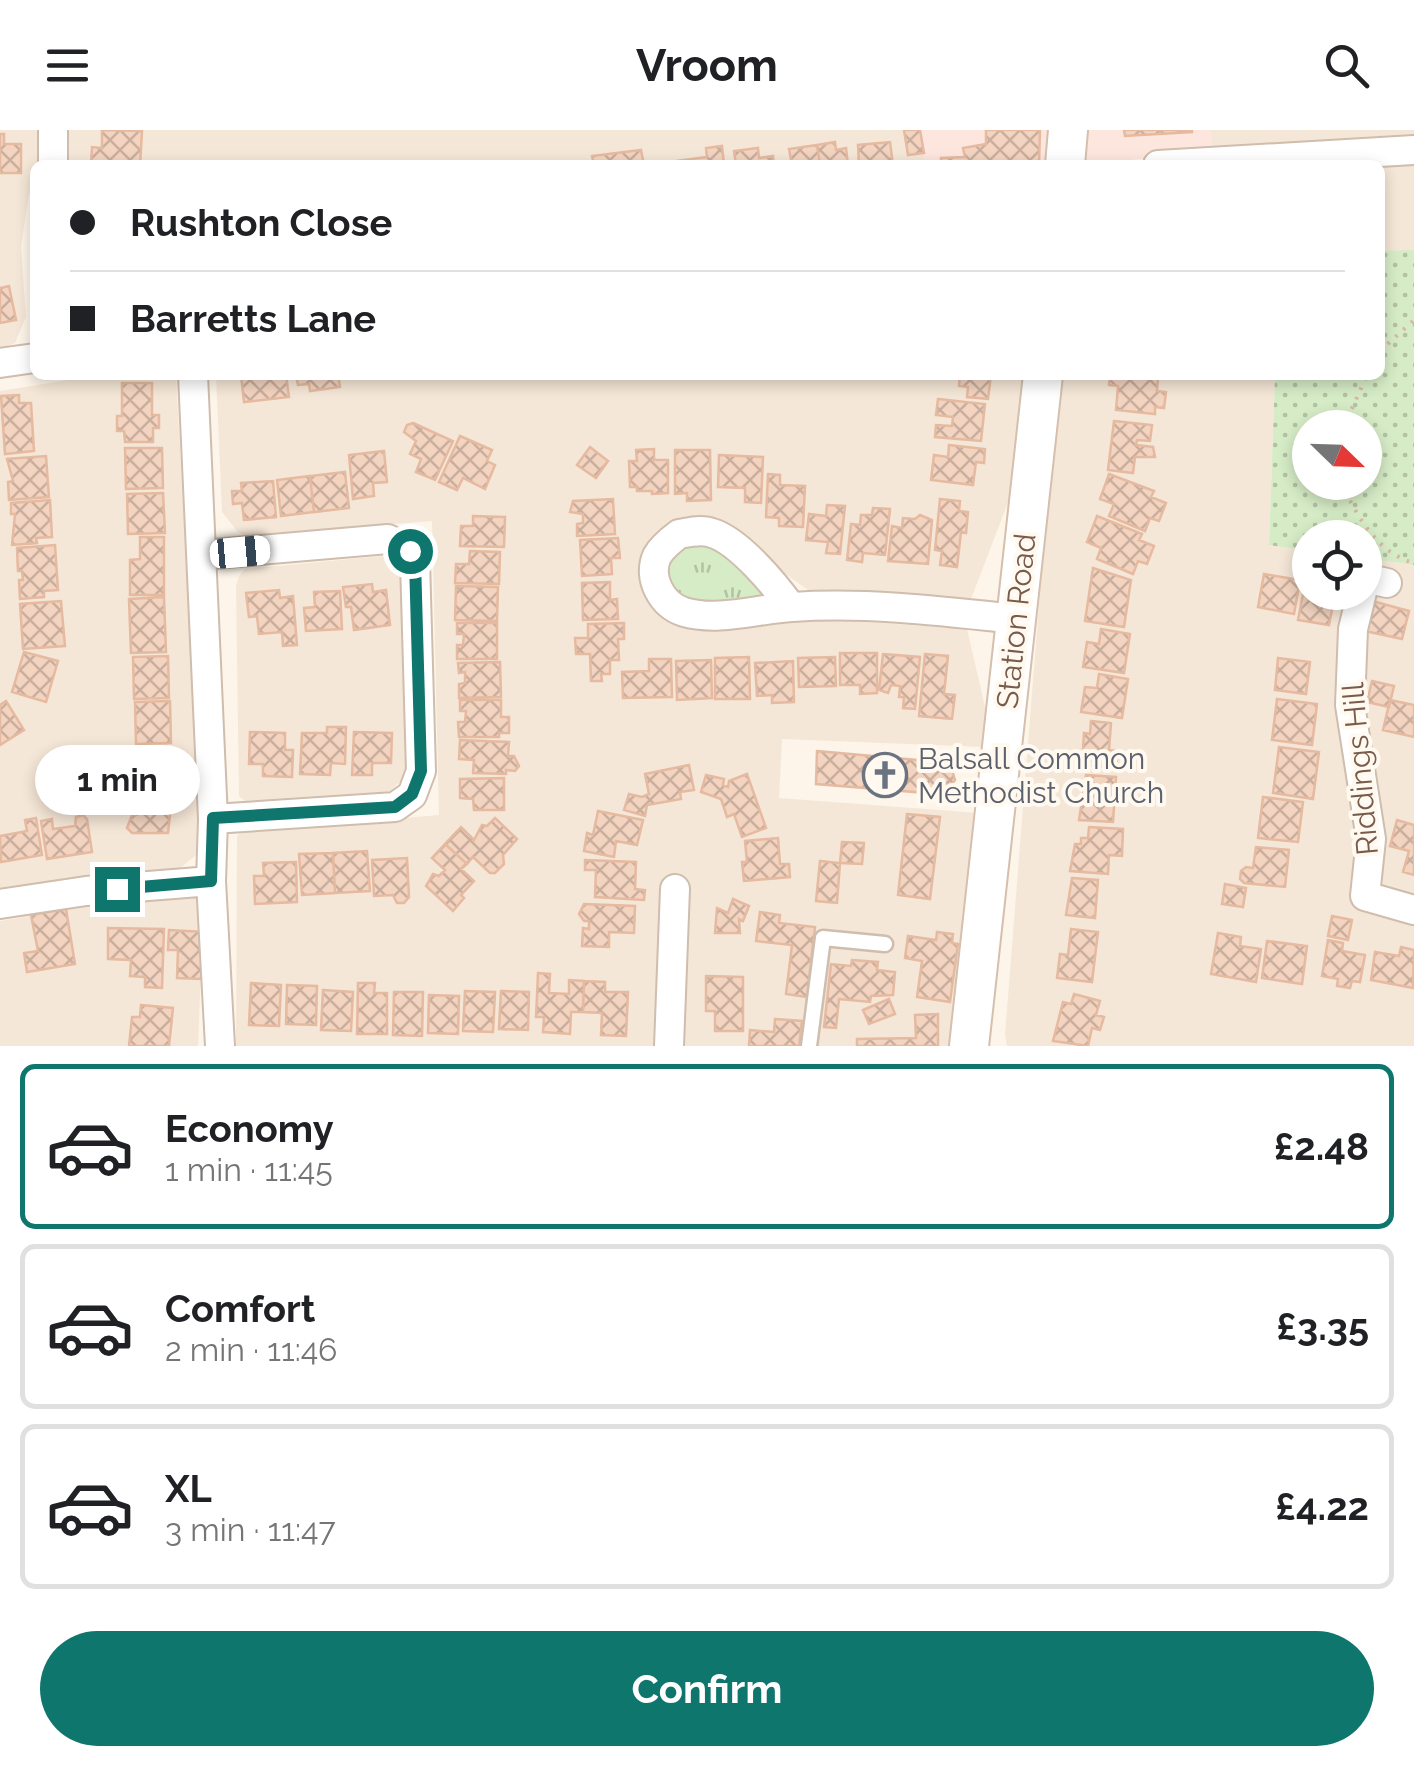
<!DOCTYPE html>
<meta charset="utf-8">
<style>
:root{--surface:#fff;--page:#f2f2f2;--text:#202124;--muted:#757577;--line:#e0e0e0;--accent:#0f766e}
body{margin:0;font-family:Raleway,sans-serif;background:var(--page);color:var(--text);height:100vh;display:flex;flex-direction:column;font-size:38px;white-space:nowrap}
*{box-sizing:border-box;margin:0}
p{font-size:32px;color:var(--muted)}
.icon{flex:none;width:55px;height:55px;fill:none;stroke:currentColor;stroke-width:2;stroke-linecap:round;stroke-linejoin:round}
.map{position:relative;height:916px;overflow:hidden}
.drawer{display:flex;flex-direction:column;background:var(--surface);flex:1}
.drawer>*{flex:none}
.banner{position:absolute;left:30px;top:30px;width:1355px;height:220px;border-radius:15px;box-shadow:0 5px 15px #0003;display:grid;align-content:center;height:220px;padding:0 40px;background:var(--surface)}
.needle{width:65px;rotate:113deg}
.fabs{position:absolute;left:1292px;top:280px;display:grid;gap:20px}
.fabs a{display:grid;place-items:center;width:90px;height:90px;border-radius:50%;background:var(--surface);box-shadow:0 5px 15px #0003;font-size:50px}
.end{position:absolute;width:45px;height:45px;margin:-22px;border:12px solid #0f766e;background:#fff;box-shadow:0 0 0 5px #fff}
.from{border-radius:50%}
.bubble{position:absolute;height:70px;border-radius:35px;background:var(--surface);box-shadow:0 5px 15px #0003;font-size:32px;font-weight:700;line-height:70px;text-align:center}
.car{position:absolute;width:30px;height:60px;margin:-30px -15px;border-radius:12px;box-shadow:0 0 8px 2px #0007;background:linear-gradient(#fff 24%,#345 0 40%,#fff 0 76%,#345 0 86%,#fff 0)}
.banner b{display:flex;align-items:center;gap:35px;height:95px;font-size:38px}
.banner b+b{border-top:2px solid var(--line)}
.banner i{width:25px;height:25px;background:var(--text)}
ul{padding:18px 0 0;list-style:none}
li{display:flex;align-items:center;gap:30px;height:165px;margin:0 20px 15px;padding:0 20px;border:5px solid var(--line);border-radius:15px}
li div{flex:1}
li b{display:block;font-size:38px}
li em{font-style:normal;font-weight:700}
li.selected{border-color:var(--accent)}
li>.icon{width:90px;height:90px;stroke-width:1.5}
.cta{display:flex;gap:20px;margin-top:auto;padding:20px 40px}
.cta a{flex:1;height:115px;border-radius:60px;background:var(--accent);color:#fff;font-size:40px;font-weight:700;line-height:115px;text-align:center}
header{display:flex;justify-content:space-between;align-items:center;height:130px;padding:0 40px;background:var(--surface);font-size:45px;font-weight:700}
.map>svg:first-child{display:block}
.residential{fill:#f5e7d7}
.commercial{fill:#fde6dd}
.grass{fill:url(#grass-tufts)}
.park{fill:url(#park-dots);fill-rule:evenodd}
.building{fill:url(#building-cross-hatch);stroke:#e6baa0;stroke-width:2.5}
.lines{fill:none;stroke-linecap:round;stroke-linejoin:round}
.lane-casing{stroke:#cfbdad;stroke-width:19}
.street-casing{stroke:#cfbdad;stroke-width:32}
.secondary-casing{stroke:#d5bfad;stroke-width:42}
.path{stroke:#d9b7a2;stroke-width:4;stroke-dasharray:2.5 8;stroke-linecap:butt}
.lane{stroke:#fff;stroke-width:14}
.street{stroke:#fff;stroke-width:28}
.secondary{stroke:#fff;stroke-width:38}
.route{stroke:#0f766e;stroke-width:12}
.labels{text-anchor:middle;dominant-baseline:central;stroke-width:8;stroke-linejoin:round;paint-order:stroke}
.street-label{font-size:30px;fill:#785b4b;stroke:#fff9f0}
.worship-label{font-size:30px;fill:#5b616d;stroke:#fff9f0;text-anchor:start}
</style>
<header><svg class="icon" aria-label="menu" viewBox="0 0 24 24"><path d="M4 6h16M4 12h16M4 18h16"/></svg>Vroom<svg class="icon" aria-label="search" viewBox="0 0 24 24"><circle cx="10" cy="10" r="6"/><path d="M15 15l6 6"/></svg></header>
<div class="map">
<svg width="1414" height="916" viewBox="0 0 1414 916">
<defs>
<pattern id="grass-tufts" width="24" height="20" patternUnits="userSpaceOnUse" patternTransform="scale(2.5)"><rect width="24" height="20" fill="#d6ecc6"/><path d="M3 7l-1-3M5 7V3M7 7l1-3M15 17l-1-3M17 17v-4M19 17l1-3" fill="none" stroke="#b2c2a3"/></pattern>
<pattern id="park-dots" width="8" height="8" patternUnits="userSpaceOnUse" patternTransform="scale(2.5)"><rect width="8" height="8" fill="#d6ecc6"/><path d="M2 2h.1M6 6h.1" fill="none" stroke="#b2c2a3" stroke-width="1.8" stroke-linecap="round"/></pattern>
<pattern id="building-cross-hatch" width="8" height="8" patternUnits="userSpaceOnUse" patternTransform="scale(2.5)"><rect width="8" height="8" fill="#f3d4c0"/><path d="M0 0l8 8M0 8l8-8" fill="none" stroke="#caaf9e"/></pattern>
</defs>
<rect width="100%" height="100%" fill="#fdf5e9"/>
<path class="residential" d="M0,0H920L925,35H35V64H29L21,117L26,187L15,213L0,219Z
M1211,0H1414V121L1380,122V35H1212Z
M69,245H176L202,720L178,740L0,762V261L68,250Z
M216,245H1024L1012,362L971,469L811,462L760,426L723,392L705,387L682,389L660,403L813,488L967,499L986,581L983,617L782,609L779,668L979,683L953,916H236L237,706L242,702L439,685L432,391L245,406L237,401L222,382Z
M1060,245H1275L1269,415L1310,421V462H1365V428L1414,435V916H1007L1005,905L1042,436L1041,409Z
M382,426L391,429L405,446L408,633L405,647L389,662L246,672L239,666L236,456L239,446L245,439Z
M204,765L198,916H0V791L149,766Z"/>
<path class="commercial" d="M920,0H1059L1049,35H925Z
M1079,0H1211L1212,22L1076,35Z"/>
<path class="grass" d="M714,411L770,459L766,472L681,473L664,448C670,414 682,412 714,411Z"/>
<path class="park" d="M1414,120V435L1365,428V408H1310V421L1269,415L1275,245H1380V121ZM1310,298H1365V352H1310Z"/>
<path class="building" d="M102,0L142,1L140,35H91L92,17L102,18Z
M904,0H920L924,23L908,25Z
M986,0H1040L1039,35H941V28L965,27L963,18L986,14Z
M1124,0H1192V2L1125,6Z
M0,4H4V14H21V43H0Z
M835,12L836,20L846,18L848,35H820L817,15Z
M890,12L893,35H859L858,15Z
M817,15L820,35H792L789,19Z
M722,16L724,35H668V32L707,27L706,18Z
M758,18L759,28L773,26L774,35H736L734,21Z
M641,20L644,35H594L592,26Z
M9,156L16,190L0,193V158Z
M241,245H286L289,267L244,272Z
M296,245H338L340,257L310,261L309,254L298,255Z
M960,245H991L988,269L967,267L968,257L959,256Z
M1110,245L1158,248L1157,261L1166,262L1164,278L1155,277V284L1116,280L1118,256L1109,255Z
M122,253H152V285H159V298H153V312H125L124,301H117V286H122Z
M19,265V273H31L34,321L5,324L1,266Z
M938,269L985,274L981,311L935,307L936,295L952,296L953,287L936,285Z
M1114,291L1152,295L1150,311L1137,310L1136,315L1153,317L1155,327H1135L1133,343L1108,340Z
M413,293L453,311L435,350L416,342L421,329L410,324L416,311L404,302L407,295Z
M460,306L492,320L487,331L495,335L485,359L463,348L457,360L439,352Z
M949,315L985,319L984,333L976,332L973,355L931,350L934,325L948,327Z
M590,317L608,331L596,348L577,335Z
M125,318H162L163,358L126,359Z
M654,319V330H668V363L652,364V361H637V357H630L629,331H637L636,320Z
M675,320H710L711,370L687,371V363L675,364Z
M384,321L387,352L373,353L374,366L353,369L349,325Z
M719,325L763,327L761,373L745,372V358L718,357Z
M46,326L49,367L9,370L8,352L13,351L7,329Z
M345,342L349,378L314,382L310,346Z
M768,344L780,345V355L805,356L803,397L779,396V388L766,387Z
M1109,344L1154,361L1151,367L1166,373L1159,391L1150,388L1145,401L1109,386L1114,374L1100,369Z
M310,346L314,382L281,386L277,350Z
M273,351L276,387L244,390L242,373L233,374L232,361H242L241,353Z
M163,363L165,403L128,404L127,364Z
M613,369L615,404L577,406V394L583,393V384L570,382L573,371Z
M940,369L960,371L959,381L968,382L966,403L961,402L957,437L940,435L942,421L935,420Z
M50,370L52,407L36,408L37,413L12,415L15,384H11V373Z
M827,375L845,376L840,424L826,423L828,412L806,410L809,384L826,386Z
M873,378L890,379L885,425L863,423L862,432L847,430L851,394L860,395L861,385H872Z
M920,385L932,390L928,434L888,431L892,396L902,398L903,388L915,389Z
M473,386L505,387L504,417L460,416L461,396H473Z
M1097,386L1142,404L1139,410L1154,416L1147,434L1138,431L1133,444L1097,429L1101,418L1087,412Z
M140,407H164V465H130V430L140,429Z
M618,408L620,428H611L612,444L582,446L580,410Z
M55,415L58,460L44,461V467L20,469L19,450H23L22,441H18L17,418Z
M470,421L500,422L499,454L455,453L456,434H469Z
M1093,438L1131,450L1124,497L1085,491Z
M1264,444L1300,450L1294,484L1258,477Z
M610,452V470L617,469L618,489L583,490L582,453Z
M372,454L373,462L386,460L390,495L354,500L351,477H346L343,457Z
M456,456L498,457L497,491L455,490Z
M1304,459L1335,464L1329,495L1298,490Z
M279,460L280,468L293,466L297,515L283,516L282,502L259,504L257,486L249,487L246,463Z
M340,461L342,499L306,501L304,478L315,477L314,462Z
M164,467L166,522L131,523L129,469Z
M61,471L65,516L23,519L20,474Z
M1372,471L1409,481L1402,509L1365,501Z
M457,493H497V529H457V515H463L464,504H457Z
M624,493V509H618L619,530H610V544H601L602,551H591L590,524H576L575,508H588V494Z
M1101,499L1130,504L1124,543L1083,537L1087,512L1099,514Z
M24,522L58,531L46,572L12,562Z
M840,523H877V563L860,564V555H840Z
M883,524L920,527L915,579L903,578L904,567H899L900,556L891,555L888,563L879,560Z
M925,524L948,526L944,564L955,565L952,589L919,586Z
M168,526L169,568L134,569L133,527Z
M749,527L750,569H715V528Z
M835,527L836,556L799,557L798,528Z
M1278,528L1310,532L1306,564L1275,560Z
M649,529H671L672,567L623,568L622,542L649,541Z
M711,530L712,568L677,570L676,531Z
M793,531L794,572L772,573V565L757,566L755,533Z
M500,532L501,567L459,568V554L465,553V542L459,543L458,533Z
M1099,544L1128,549L1122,588L1081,582L1085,557L1097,558Z
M1372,551L1394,556L1389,577L1367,572Z
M1277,569L1317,574L1312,615L1272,610Z
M460,570H501V587H509V603H499V607H459L458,592H465L466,581H460Z
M1390,570L1414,575V607L1383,600Z
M6,571L24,600L0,615V575Z
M170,571L171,613L136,614L135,572Z
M1091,591L1111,593L1109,620L1118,621L1116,638L1082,635L1084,603L1090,604Z
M327,597H346L345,634L331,633L330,645L300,644L302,603H327Z
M250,602L285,603V620H293L292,647L263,646V634H249Z
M354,602L392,603L391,633H372V645H352Z
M460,610L509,612L508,626H514L519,636L515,641L506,640V644L473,643L474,630L459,629Z
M166,616L168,658L132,660L131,644L124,645L120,640L123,634L130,633V617Z
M1279,617L1319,622L1313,669L1273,663Z
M817,621L929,631L930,625L944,627L943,640H952L955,650L951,655L942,654L941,668L925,667L926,663L816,654Z
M689,635L694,660L680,662L681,669L647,675L645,686L624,680L629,664L642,667L649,664L645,644Z
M747,644L766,698L742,707L734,684L727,687L721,669L701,662L706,645L724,649L723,655L728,657L729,651Z
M1086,645L1116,647L1113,692L1079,690Z
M504,648V680H474L473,669L460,668V649Z
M137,664H166L167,676H171L168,703H132L127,698L132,685H137Z
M1263,667L1303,672L1298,712L1258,708Z
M598,681L643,690L637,715L616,711L614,727L584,721L587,703L593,705Z
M907,684L940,687L930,769L898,765Z
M83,685L87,689L92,722L47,729L41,691L52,689L53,699L75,696L76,687Z
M36,688L42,725L1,732L0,706L27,701L25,690Z
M495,688L517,709L503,725L504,734L495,743H490L473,727L467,734L445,714L461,697L474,710L482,695L487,696Z
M1397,690L1414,695V745L1403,742L1409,721L1390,716Z
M1089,697L1123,699L1122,726L1109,725L1108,744L1070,741L1075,714H1081V708H1088Z
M778,708L780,734H789L790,747L744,751L742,732H747L745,711Z
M842,712L864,713L862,734L840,733Z
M445,714L467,734L461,739L474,751L461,765L464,768L453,781L426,756L433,744L439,746L445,740L432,728Z
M1256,717L1289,720L1285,757L1244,753L1240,749L1241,741L1246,737L1253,738Z
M367,721L370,761L335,763L333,723Z
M333,723L335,763L302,765L299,724Z
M407,728L409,767L404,773H397L393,765L374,766L372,730Z
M585,730L636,732L635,759L645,760L644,770L595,767L596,740H585Z
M820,731L840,733L837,773L816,771Z
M296,732L297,772L255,774L254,746H264L263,733Z
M1072,748L1098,750L1095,788L1066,785Z
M1225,754L1246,758L1243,777L1222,774Z
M733,769L749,776L743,791L739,789L740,803H715L717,778L728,783Z
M584,774L635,776L634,803L609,802V817L582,816L583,798L589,799V791H584L579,784Z
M66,779L75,834L27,842L24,823L38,821L31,785Z
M760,782L780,785L779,793L815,797L807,867L786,864L792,815L756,811Z
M1332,786L1352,790L1348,810L1328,806Z
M108,798L164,799L162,858L145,857V847L130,846L131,830L108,829Z
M1071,799L1098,802L1092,852L1057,848L1060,824L1068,825Z
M169,800L204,802L201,849L177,848L178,820H168Z
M937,802L953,804L952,813L958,814L950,872L917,867L922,831L905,828L908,806L936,810Z
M1218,803L1241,807L1240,816L1261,819L1256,852L1211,844Z
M1328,810L1343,813L1342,821L1365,825L1360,852L1352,851L1350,858L1337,856L1338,849L1322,846Z
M1267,811L1307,816L1302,854L1262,848Z
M1401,817L1414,820L1413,858L1371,850L1375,822L1399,826Z
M852,830L878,832L877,840L895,842L893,865L871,866L870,872L839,869L836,898L824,897L831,834L851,836Z
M538,843L550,844L549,863L569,864V850L584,851L583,882H571L570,904L543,902L544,887H536Z
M706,846L743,847V901H715V881H706Z
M584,851L605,852V862H628L626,906L601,905L602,883L583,882Z
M251,853L281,855L279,896L249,895Z
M358,853H375L374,863H387V904H357Z
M287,855L317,856L316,895L286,894Z
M323,860L353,862L351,901L321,900Z
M465,861L495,862L493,902L463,901Z
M501,861L529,862L528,900L499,899Z
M394,862H423L422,906L393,905Z
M1074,864L1100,871L1096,885L1104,887L1100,900L1092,898L1088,916L1053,911L1063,872L1071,874Z
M429,865L459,866L458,904L428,903Z
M889,869L895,884L869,894L863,880Z
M141,875L173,878L169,916H129L132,887H140Z
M938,884V916H857V909L916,908L915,885Z
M775,889L802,891L799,916H749L750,900L774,902Z"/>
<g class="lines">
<defs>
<path id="lane" d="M809,916L823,808L885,814"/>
<path id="street" d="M53,35V0
M1158,35L1414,20
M0,233L35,228
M193,245L213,689L211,751L220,916
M202,425L388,409L410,421L415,431L421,641L412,665L395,677L213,689
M1365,448L1387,453
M1362,462L1353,499L1350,575L1371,709L1365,766L1414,780
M791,477C775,455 739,411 712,403C702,399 689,402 679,404C671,410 662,417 657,426C647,448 662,475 684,482C718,492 757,479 792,477C867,472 942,481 1016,489
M0,774L86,761L211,751
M669,916L675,759"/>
<path id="secondary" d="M1065,35L1068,0
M969,916L1043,245"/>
</defs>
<use href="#lane" class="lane-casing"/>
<use href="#street" class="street-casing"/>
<use href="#secondary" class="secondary-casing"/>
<path class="path" d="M1380,221L1414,190
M1343,298L1367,245
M1341,352C1356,385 1377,423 1414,433"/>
<use href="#lane" class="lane"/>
<use href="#street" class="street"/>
<use href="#secondary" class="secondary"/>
</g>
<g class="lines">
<path class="route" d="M117,759L211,751L213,688L395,677L412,664L421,641L415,431L410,421"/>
</g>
<defs>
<symbol id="church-ring" viewBox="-11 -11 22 22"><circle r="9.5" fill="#fff9f0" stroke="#6b7280" stroke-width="1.5"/><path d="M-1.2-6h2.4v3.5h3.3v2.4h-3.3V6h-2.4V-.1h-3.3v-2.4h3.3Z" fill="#6b7280"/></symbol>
</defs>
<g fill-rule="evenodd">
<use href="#church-ring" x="860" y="620" width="50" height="50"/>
</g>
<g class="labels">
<g class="street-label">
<text transform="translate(1016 491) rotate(-84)">Station Road</text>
<text transform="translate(1360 639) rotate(-95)">Riddings Hill</text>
</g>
<g class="worship-label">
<text x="918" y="628">Balsall Common<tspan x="918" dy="34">Methodist Church</tspan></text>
</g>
</g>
</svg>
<div class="fabs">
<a><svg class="needle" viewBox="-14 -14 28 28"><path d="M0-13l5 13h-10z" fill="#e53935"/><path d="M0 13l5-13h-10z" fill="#757577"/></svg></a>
<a><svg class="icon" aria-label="locate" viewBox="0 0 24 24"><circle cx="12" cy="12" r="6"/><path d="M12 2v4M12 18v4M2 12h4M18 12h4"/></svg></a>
</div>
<i class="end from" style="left:410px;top:421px"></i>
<i class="end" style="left:117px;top:759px"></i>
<div class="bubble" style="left:35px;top:615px;width:165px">1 min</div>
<i class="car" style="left:240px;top:422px;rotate:85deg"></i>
<div class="banner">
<b><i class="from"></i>Rushton Close</b>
<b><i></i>Barretts Lane</b>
</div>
</div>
<section class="drawer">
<ul>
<li class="selected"><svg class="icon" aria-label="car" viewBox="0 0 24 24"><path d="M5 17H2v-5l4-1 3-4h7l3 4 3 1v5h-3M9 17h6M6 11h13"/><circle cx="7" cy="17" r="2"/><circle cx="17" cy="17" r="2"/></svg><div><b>Economy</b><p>1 min · 11:45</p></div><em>£2.48</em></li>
<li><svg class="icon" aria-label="car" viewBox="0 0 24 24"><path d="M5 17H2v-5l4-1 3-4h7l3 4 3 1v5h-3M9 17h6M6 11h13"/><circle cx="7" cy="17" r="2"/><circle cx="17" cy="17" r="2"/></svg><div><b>Comfort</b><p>2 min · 11:46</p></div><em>£3.35</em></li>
<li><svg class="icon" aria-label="car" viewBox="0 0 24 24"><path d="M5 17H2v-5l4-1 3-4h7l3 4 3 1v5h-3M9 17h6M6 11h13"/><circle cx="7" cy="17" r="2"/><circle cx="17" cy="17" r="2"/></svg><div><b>XL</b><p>3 min · 11:47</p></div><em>£4.22</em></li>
</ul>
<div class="cta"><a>Confirm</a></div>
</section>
